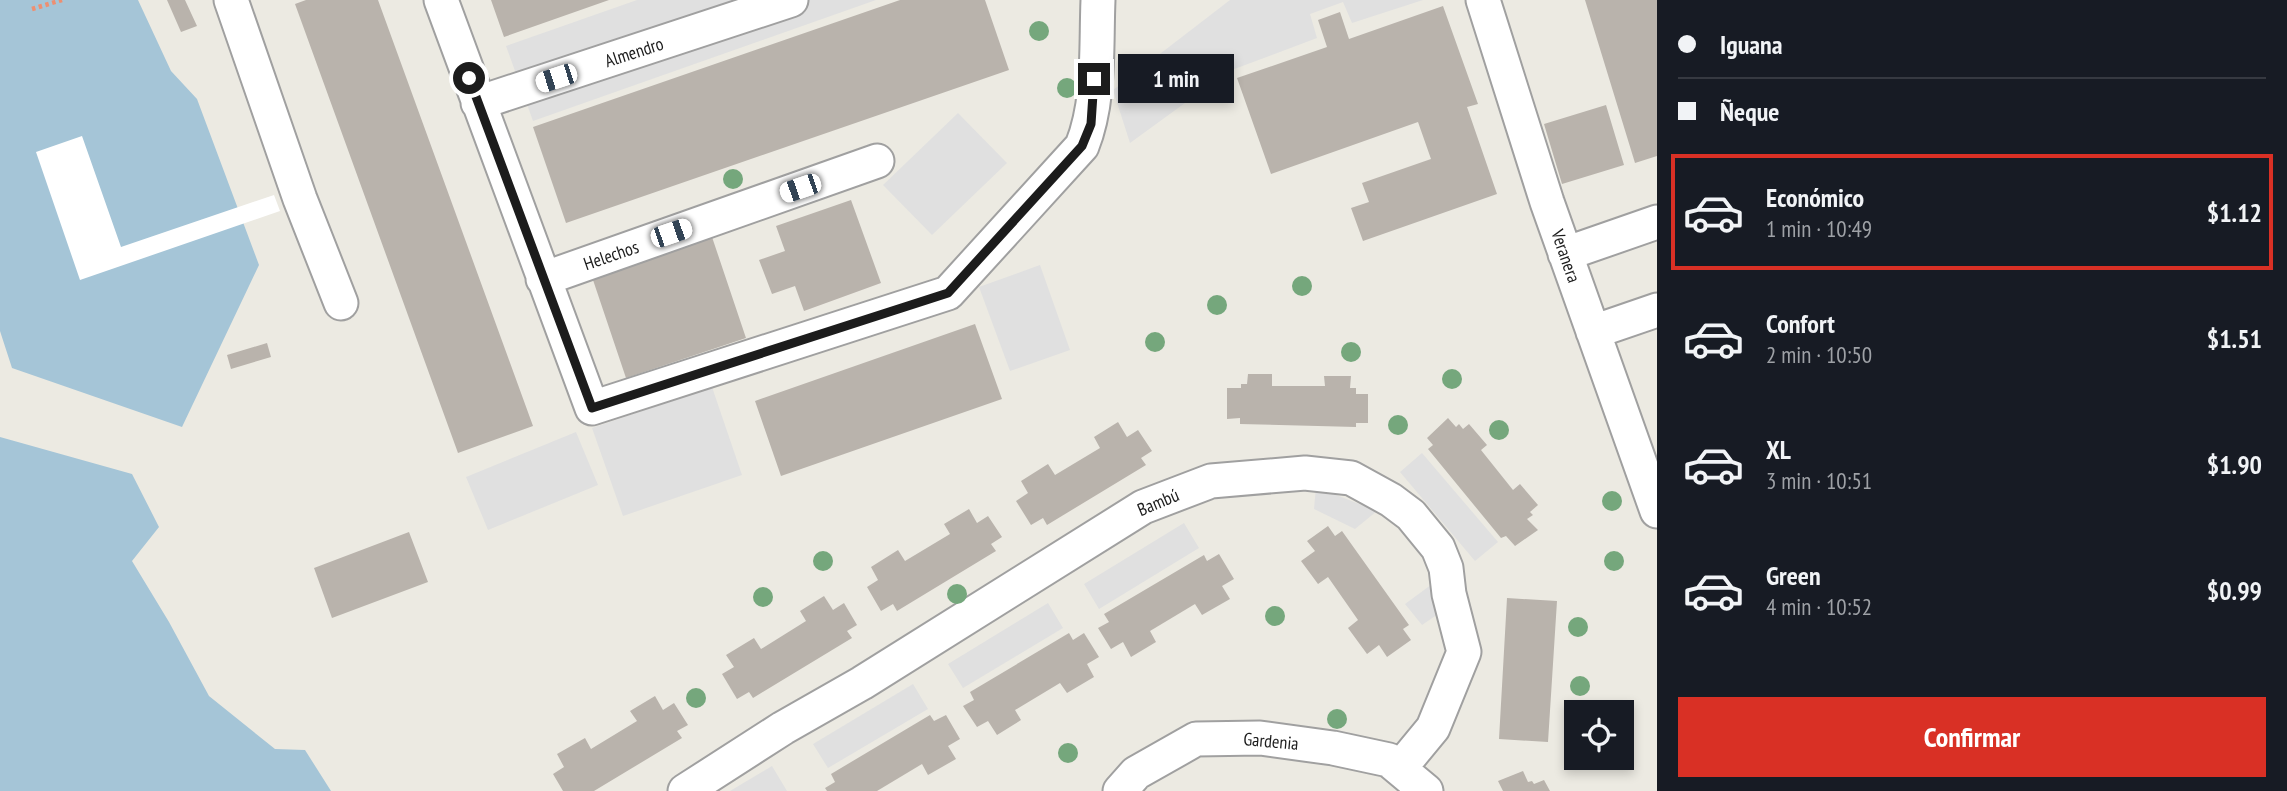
<!DOCTYPE html>
<html lang="es">
<meta charset="utf-8">
<style>
:root{--surface:#171b24;--page:#242831;--text:#f1f3f6;--muted:#9ea1a6;--line:#363941;--accent:#d93025}
body{margin:0;font-family:"PT Sans Narrow",sans-serif;background:var(--page);color:var(--text);height:100vh;display:flex;flex-direction:column;font-size:26px;white-space:nowrap}
*{box-sizing:border-box;margin:0}
p{font-size:23px;color:var(--muted)}
.icon{flex:none;width:38px;height:38px;fill:none;stroke:currentColor;stroke-width:2;stroke-linecap:round;stroke-linejoin:round}
.map{position:relative;flex:1;overflow:hidden}
.panel{display:flex;flex-direction:column;background:var(--surface);width:630px}
.panel>*{flex:none}
.top-card{display:grid;align-content:center;height:154px;padding:0 21px;background:var(--surface)}
.buttons{position:absolute;left:1564px;top:700px;display:grid;gap:14px}
.buttons a{display:grid;place-items:center;width:70px;height:70px;border-radius:0px;background:var(--surface);box-shadow:0 4px 10px #0003;font-size:35px}
.end{position:absolute;width:32px;height:32px;margin:-16px;border:9px solid #1c1c1c;background:#fff;box-shadow:0 0 0 4px #fff}
.from{border-radius:50%}
.bubble{position:absolute;height:49px;border-radius:0px;background:var(--surface);box-shadow:0 4px 10px #0003;font-size:23px;font-weight:700;line-height:49px;text-align:center}
.car{position:absolute;width:21px;height:42px;margin:-21px -10px;border-radius:9px;box-shadow:0 0 5px 2px #0007;background:linear-gradient(#fff 24%,#345 0 40%,#fff 0 76%,#345 0 86%,#fff 0)}
.top-card b{display:flex;align-items:center;gap:24px;height:66px;font-size:26px}
.top-card b+b{border-top:2px solid var(--line)}
.top-card i{width:18px;height:18px;background:var(--text)}
ul{padding:0;list-style:none}
li{display:flex;align-items:center;gap:21px;height:116px;margin:0 14px 10px;padding:0 7px;border:4px solid transparent;border-radius:0px}
li div{flex:1}
li b{display:block;font-size:26px}
li em{font-style:normal;font-weight:700}
li.active{border-color:var(--accent)}
li>.icon{width:63px;height:63px;stroke-width:1.5}
.primary-button{display:flex;gap:14px;margin-top:auto;padding:14px 21px}
.primary-button a{flex:1;height:80px;border-radius:0px;background:var(--accent);color:#fff;font-size:28px;font-weight:700;line-height:80px;text-align:center}
main{display:flex;flex:1;min-height:0}
.map>svg:first-child{display:block}
.parking{fill:#e0e0e0}
.water{fill:#a5c5d7}
.pier{fill:#fff}
.building{fill:#b9b3ac}
.lines{fill:none;stroke-linecap:round;stroke-linejoin:round}
.minor-casing{stroke:#a0a0a0;stroke-width:37}
.path{stroke:#ee8f71;stroke-width:4.5;stroke-dasharray:3.5 3.5;stroke-linecap:butt}
.minor{stroke:#fff;stroke-width:33}
.tree{fill:#75a77c}
.route{stroke:#1c1c1c;stroke-width:9}
.labels{text-anchor:middle;dominant-baseline:central;stroke-width:7;stroke-linejoin:round;paint-order:stroke}
.street-label{font-size:18px;fill:#1c1c1c;stroke:#fff}
</style>
<main>
<div class="map">
<svg width="1657" height="791" viewBox="0 0 1657 791">
<rect width="100%" height="100%" fill="#eceae2"/>
<path class="parking" d="M637,0H876L533,121L506,46Z
M1230,0H1423L1352,23L1343,2L1310,14L1317,38L1229,71L1130,143L1113,90Z
M958,113L1007,163L932,235L883,185Z
M1040,265L1070,350L1010,371L979,287Z
M712,387L742,475L623,516L592,428Z
M576,432L598,485L488,530L466,477Z
M1422,453L1498,542L1475,561L1400,472Z
M1316,487L1377,511L1355,529L1314,509Z
M1184,523L1199,548L1099,609L1084,584Z
M1439,579L1444,610L1422,625L1405,604Z
M1048,603L1063,628L963,688L948,664Z
M913,684L928,709L828,768L813,744Z
M772,766L787,791H730Z"/>
<path class="water" d="M0,0H138L171,71L197,99L259,265L182,427L12,368L0,331Z
M0,437L132,474L159,527L132,561L169,622L209,696L275,749L305,750L331,791H0Z"/>
<path class="pier" d="M82,136L121,247L274,195L280,211L80,280L36,152Z"/>
<path class="building" d="M167,0H185L197,26L181,32Z
M306,0H378L533,426L458,453L295,4Z
M491,0H609L504,37Z
M900,0H985L1009,70L566,223L533,127Z
M1585,0H1657V156L1635,163Z
M1443,6L1478,104L1467,107L1497,194L1363,241L1351,208L1369,202L1362,183L1431,159L1418,122L1271,174L1237,78L1327,47L1318,20L1340,12L1349,39Z
M1606,105L1624,165L1562,184L1544,124Z
M851,200L881,283L804,311L795,286L772,294L759,260L785,251L776,226Z
M712,237L746,338L626,378L592,277Z
M975,324L1002,399L781,476L755,401Z
M267,343L271,357L231,369L227,355Z
M1248,374H1272V386H1325L1324,376H1351L1350,388H1356V394H1368V423H1356V427L1240,424V418L1227,419V388H1241V384H1247Z
M1448,418L1456,427L1459,424L1463,429L1469,424L1487,445L1481,450L1513,490L1520,484L1538,505L1530,512L1533,515L1527,519L1538,530L1515,546L1506,536L1501,538L1428,449L1433,445L1427,438Z
M1118,422L1127,437L1138,430L1152,451L1141,458L1146,465L1047,525L1043,518L1031,525L1016,501L1028,493L1021,481L1048,464L1055,475L1100,448L1094,437Z
M969,509L977,523L988,516L1002,537L991,544L996,551L897,611L893,604L881,611L867,587L878,580L871,567L898,550L905,561L950,534L944,524Z
M1328,526L1335,536L1342,531L1409,625L1403,629L1411,640L1387,657L1379,645L1367,654L1348,628L1358,620L1328,577L1318,584L1301,561L1315,551L1307,541Z
M409,532L428,582L332,618L314,568Z
M1219,554L1234,579L1222,586L1230,599L1202,615L1195,604L1150,631L1156,642L1131,657L1123,642L1111,649L1098,628L1109,622L1104,614L1204,555L1207,561Z
M824,596L833,610L844,603L857,625L847,631L852,638L753,698L749,692L737,699L722,674L734,667L726,655L754,638L761,649L806,621L800,611Z
M1507,598L1557,601L1548,742L1499,739Z
M1069,633L1073,640L1084,633L1099,657L1087,664L1094,677L1067,693L1060,683L1015,710L1021,720L997,735L988,721L977,727L963,706L974,700L970,692Z
M655,696L663,710L674,703L688,725L677,731L682,738L594,791H563L553,774L564,767L557,754L585,738L591,749L637,721L630,711Z
M930,715L934,721L946,715L960,739L948,746L956,759L928,775L922,764L877,791H827L825,788L835,782L831,774Z
M1523,771L1528,782L1532,781L1534,784L1544,780L1550,791H1503L1498,781Z"/>
<g class="lines">
<defs>
<path id="minor" d="M231,0L300,199L341,303
M441,0L592,408L948,293L1082,146C1100,101 1096,48 1098,0
M1483,0L1547,202L1657,511
M478,103L791,0
M1565,254L1657,222
M543,279L877,161
M1593,332L1657,310
M685,791L783,728L862,683L1143,507L1211,481L1305,473L1351,478L1391,500L1411,515L1438,548L1446,568L1449,594L1464,652L1433,728L1400,768
M1120,791L1136,773L1196,739L1260,738L1333,748L1389,760L1426,791"/>
</defs>
<use href="#minor" class="minor-casing"/>
<path class="path" d="M32,9L62,0"/>
<use href="#minor" class="minor"/>
</g>
<g class="tree">
<circle cx="1039" cy="31" r="10"/>
<circle cx="1067" cy="88" r="10"/>
<circle cx="733" cy="179" r="10"/>
<circle cx="1302" cy="286" r="10"/>
<circle cx="1217" cy="305" r="10"/>
<circle cx="1155" cy="342" r="10"/>
<circle cx="1351" cy="352" r="10"/>
<circle cx="1452" cy="379" r="10"/>
<circle cx="1398" cy="425" r="10"/>
<circle cx="1499" cy="430" r="10"/>
<circle cx="1612" cy="501" r="10"/>
<circle cx="823" cy="561" r="10"/>
<circle cx="1614" cy="561" r="10"/>
<circle cx="957" cy="594" r="10"/>
<circle cx="763" cy="597" r="10"/>
<circle cx="1275" cy="616" r="10"/>
<circle cx="1578" cy="627" r="10"/>
<circle cx="1580" cy="686" r="10"/>
<circle cx="696" cy="698" r="10"/>
<circle cx="1337" cy="719" r="10"/>
<circle cx="1068" cy="753" r="10"/>
</g>
<g class="lines">
<path class="route" d="M469,78L592,408L948,293L1082,146L1091,124L1094,79"/>
</g>
<g class="labels">
<g class="street-label">
<text transform="translate(634 52) rotate(-18)">Almendro</text>
<text transform="translate(611 255) rotate(-19)">Helechos</text>
<text transform="translate(1566 256) rotate(71)">Veranera</text>
<text transform="translate(1158 502) rotate(-23)">Bambú</text>
<text transform="translate(1271 741) rotate(5)">Gardenia</text>
</g>
</g>
</svg>
<div class="buttons">
<a><svg class="icon" aria-label="locate" viewBox="0 0 24 24"><circle cx="12" cy="12" r="6"/><path d="M12 2v4M12 18v4M2 12h4M18 12h4"/></svg></a>
</div>
<i class="end from" style="left:469px;top:78px"></i>
<i class="end" style="left:1094px;top:79px"></i>
<div class="bubble" style="left:1118px;top:54px;width:116px">1 min</div>
<i class="car" style="left:556px;top:78px;rotate:252deg"></i>
<i class="car" style="left:800px;top:188px;rotate:251deg"></i>
<i class="car" style="left:671px;top:233px;rotate:71deg"></i>
</div>
<section class="panel">
<div class="top-card">
<b><i class="from"></i>Iguana</b>
<b><i></i>Ñeque</b>
</div>
<ul>
<li class="active"><svg class="icon" aria-label="car" viewBox="0 0 24 24"><path d="M5 17H2v-5l4-1 3-4h7l3 4 3 1v5h-3M9 17h6M6 11h13"/><circle cx="7" cy="17" r="2"/><circle cx="17" cy="17" r="2"/></svg><div><b>Económico</b><p>1 min · 10:49</p></div><em>$1.12</em></li>
<li><svg class="icon" aria-label="car" viewBox="0 0 24 24"><path d="M5 17H2v-5l4-1 3-4h7l3 4 3 1v5h-3M9 17h6M6 11h13"/><circle cx="7" cy="17" r="2"/><circle cx="17" cy="17" r="2"/></svg><div><b>Confort</b><p>2 min · 10:50</p></div><em>$1.51</em></li>
<li><svg class="icon" aria-label="car" viewBox="0 0 24 24"><path d="M5 17H2v-5l4-1 3-4h7l3 4 3 1v5h-3M9 17h6M6 11h13"/><circle cx="7" cy="17" r="2"/><circle cx="17" cy="17" r="2"/></svg><div><b>XL</b><p>3 min · 10:51</p></div><em>$1.90</em></li>
<li><svg class="icon" aria-label="car" viewBox="0 0 24 24"><path d="M5 17H2v-5l4-1 3-4h7l3 4 3 1v5h-3M9 17h6M6 11h13"/><circle cx="7" cy="17" r="2"/><circle cx="17" cy="17" r="2"/></svg><div><b>Green</b><p>4 min · 10:52</p></div><em>$0.99</em></li>
</ul>
<div class="primary-button"><a>Confirmar</a></div>
</section>
</main>
